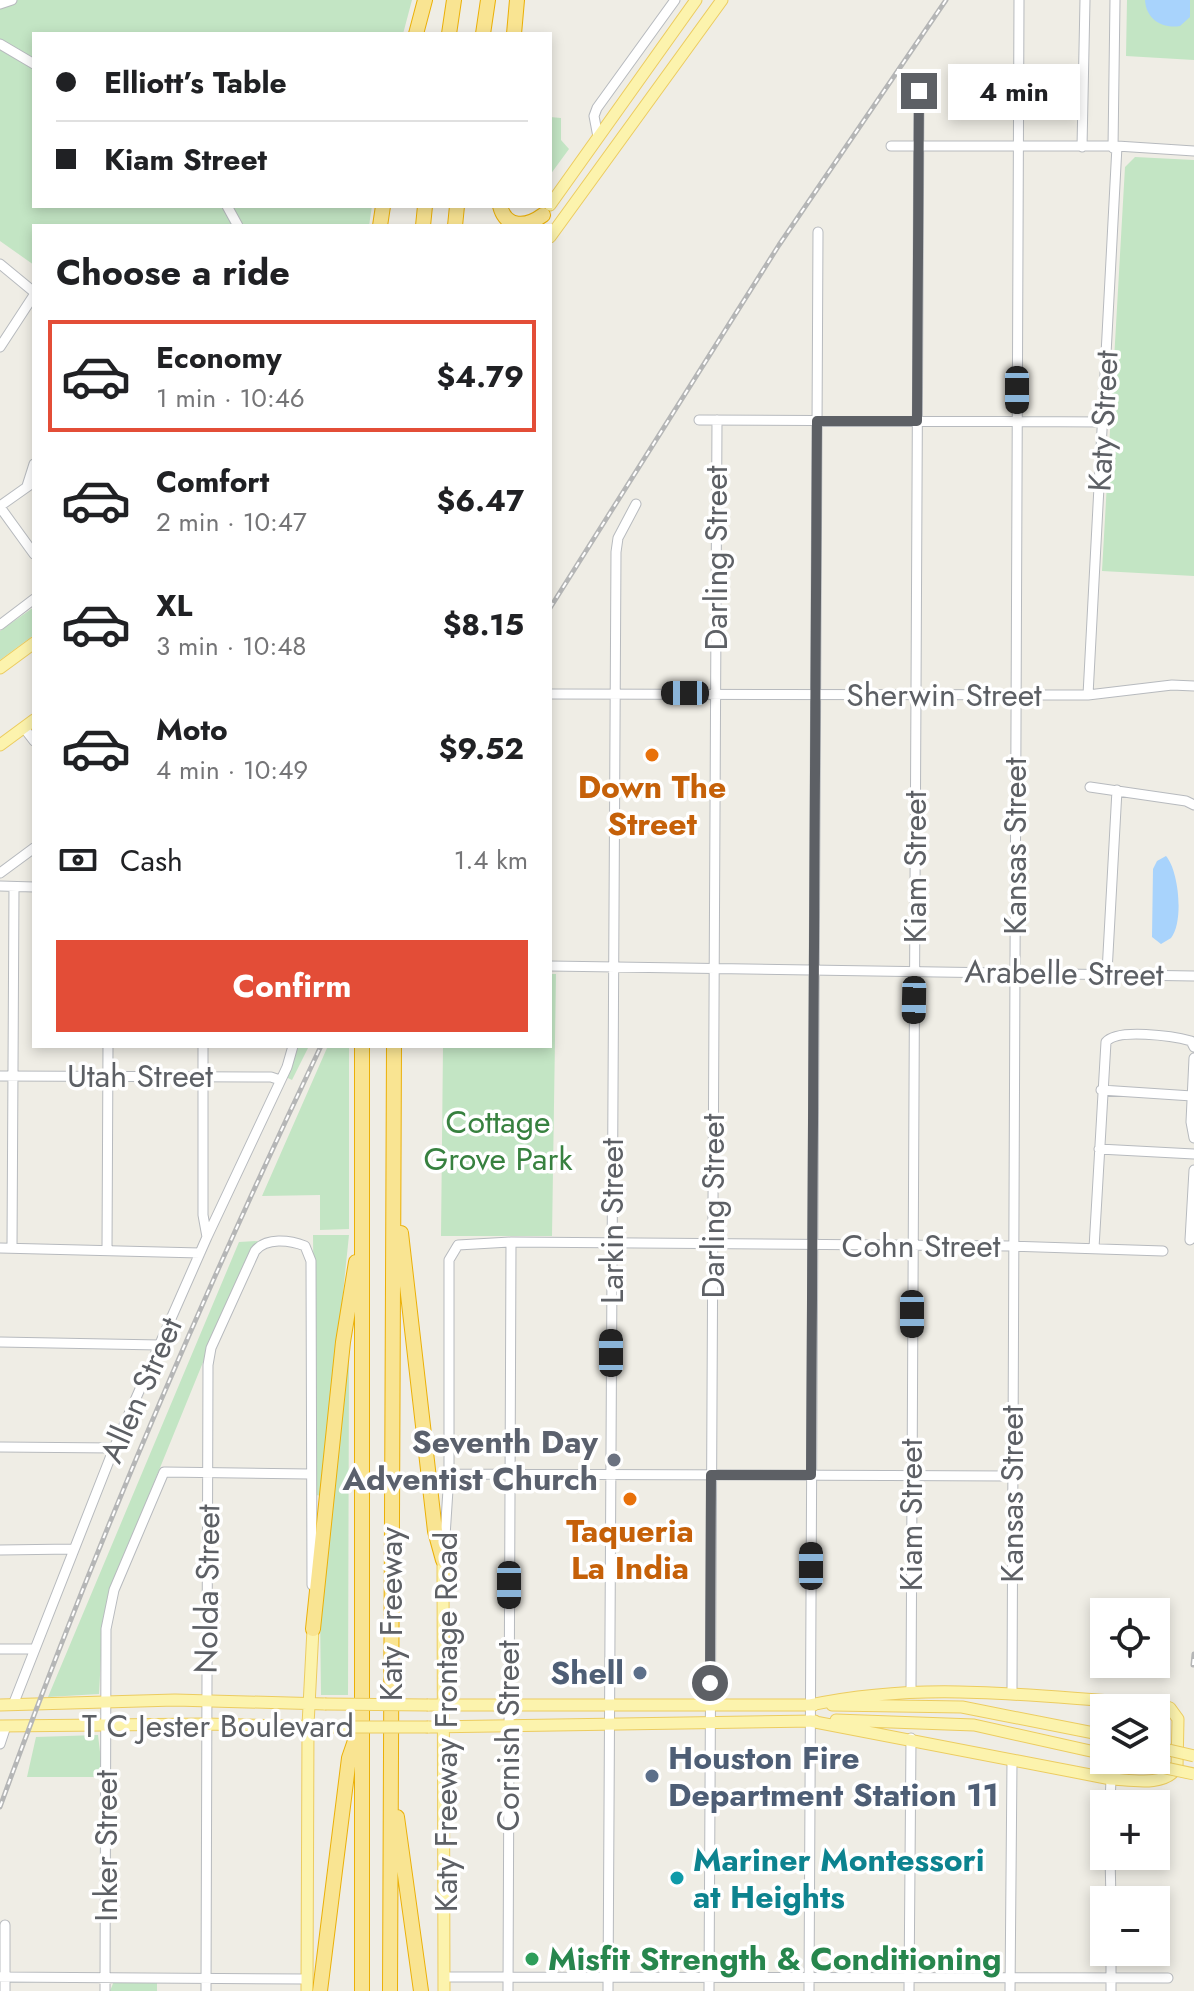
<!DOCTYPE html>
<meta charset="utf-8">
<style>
:root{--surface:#fff;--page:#f2f2f2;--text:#202124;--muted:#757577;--line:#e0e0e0;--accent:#e34d37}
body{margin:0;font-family:Jost,sans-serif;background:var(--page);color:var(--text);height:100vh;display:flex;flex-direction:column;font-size:30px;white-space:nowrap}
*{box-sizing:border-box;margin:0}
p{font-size:26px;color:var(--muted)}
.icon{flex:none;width:44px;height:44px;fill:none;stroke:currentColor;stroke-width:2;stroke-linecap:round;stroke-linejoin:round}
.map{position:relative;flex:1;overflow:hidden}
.sheet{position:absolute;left:32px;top:224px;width:520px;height:824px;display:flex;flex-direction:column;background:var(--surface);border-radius:0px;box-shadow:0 4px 12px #0003}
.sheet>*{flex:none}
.top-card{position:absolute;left:32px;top:32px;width:520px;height:176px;border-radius:0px;box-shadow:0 4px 12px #0003;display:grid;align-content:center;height:176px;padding:0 24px;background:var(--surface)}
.buttons{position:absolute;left:1090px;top:1598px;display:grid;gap:16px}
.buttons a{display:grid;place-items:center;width:80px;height:80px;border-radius:0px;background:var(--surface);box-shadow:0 4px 12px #0003;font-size:40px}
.end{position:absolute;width:36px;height:36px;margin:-18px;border:10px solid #5d6065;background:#fff;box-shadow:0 0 0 4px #fff}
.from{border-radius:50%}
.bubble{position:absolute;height:56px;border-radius:0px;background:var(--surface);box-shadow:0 4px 12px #0003;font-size:26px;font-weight:700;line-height:56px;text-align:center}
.car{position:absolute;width:24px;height:48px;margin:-24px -12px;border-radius:10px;box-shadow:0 0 6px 2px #0007;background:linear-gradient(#222 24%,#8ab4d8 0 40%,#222 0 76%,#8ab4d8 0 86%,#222 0)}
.top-card b{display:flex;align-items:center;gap:28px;height:76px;font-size:30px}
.top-card b+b{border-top:2px solid var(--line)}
.top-card i{width:20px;height:20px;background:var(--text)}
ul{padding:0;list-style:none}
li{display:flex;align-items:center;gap:24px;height:112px;margin:0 16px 12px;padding:0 8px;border:4px solid transparent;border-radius:0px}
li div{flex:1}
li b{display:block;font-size:30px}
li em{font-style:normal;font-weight:700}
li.selected{border-color:var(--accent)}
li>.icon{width:72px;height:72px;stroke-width:1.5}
h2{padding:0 24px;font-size:36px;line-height:96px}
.pay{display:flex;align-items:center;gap:20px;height:88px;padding:0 24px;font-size:30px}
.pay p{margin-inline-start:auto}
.primary-button{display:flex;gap:16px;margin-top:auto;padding:16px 24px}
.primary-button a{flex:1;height:92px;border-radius:0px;background:var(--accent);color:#fff;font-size:32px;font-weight:700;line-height:92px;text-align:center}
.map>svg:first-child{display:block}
.green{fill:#c3e5c4}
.water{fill:#a8d3fc}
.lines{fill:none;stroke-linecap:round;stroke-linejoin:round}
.minor-casing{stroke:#b7babe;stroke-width:11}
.major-casing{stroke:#eccc60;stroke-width:13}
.highway-casing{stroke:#ebb008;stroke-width:16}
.minor{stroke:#fff;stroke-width:9}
.major{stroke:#fcf3ad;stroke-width:11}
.highway{stroke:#f9e492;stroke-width:14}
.rail-casing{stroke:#b5b6b6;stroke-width:5}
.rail{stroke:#fff;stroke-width:2;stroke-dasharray:6;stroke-linecap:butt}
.major-bridge-casing{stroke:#eccc60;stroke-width:13;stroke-linecap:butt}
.major-bridge{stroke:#fcf3ad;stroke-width:11}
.route{stroke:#5d6065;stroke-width:10}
.food-dot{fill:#e8710a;stroke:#fff;stroke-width:3}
.worship-dot{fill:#6b7280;stroke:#fff;stroke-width:3}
.service-dot{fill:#5c6f8a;stroke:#fff;stroke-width:3}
.culture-dot{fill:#0f9aa8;stroke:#fff;stroke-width:3}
.leisure-dot{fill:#2e9e5b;stroke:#fff;stroke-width:3}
.labels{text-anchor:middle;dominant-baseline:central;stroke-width:7;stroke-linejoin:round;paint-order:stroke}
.street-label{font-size:32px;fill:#5d6065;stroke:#fff}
.food-label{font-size:32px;font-weight:bold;fill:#c56008;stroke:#fff}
.park-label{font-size:32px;fill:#37813f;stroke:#fff}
.worship-label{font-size:32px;font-weight:bold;fill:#5b616d;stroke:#fff;text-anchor:end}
.service-label{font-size:32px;font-weight:bold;fill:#4e5e75;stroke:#fff;text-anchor:end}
.culture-label{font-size:32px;font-weight:bold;fill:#0d838f;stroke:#fff;text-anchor:start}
.leisure-label{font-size:32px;font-weight:bold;fill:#27864d;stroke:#fff;text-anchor:start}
</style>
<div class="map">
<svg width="1194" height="1991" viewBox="0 0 1194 1991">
<rect width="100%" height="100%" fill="#efede5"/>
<path class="green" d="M0,0H412L403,34H34V206H372L369,226H34V265L0,241Z
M1127,0H1194V60L1126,56Z
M550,117L561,118V140L569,149L550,175Z
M1135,157L1194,160V576L1102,571L1125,167Z
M34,607V635L0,660V631Z
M550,974H556L552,1236H441L443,1046H550Z
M298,1046H309L292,1080L286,1077Z
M349,1047V1229L320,1230V1195L262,1196L327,1048Z
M313,1235H349L322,1496L316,1495Z
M258,1241L208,1350L111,1588L103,1618L99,1694L48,1697L239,1242Z
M343,1361H349L348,1695H321L320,1612Z
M98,1735L103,1777H27L36,1737Z
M114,1981H157V1991H110Z"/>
<path class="water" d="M1145,0H1190V17L1180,26C1162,29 1146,19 1145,0Z
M1166,856C1179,871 1184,922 1171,938L1161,944L1152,937L1153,869L1157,861Z"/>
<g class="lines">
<defs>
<path id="minor" d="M0,4L12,0
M0,44L34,64
M598,137L594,116L597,108L675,0
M891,146H1117L1194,151
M1082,147L1085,0
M1113,148L1115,0
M227,206L238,226
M0,264L34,292
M0,347L34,295
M699,420L1105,422
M27,486L34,464
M0,506L34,482
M0,507L34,554
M0,625L34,599
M550,694L1088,695L1172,685L1194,686
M1088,695L1117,146
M24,728L34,741
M1090,787L1186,801L1194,805
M0,873L34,848
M0,886L34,887
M550,966L1194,976
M1107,972L1117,790
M203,1046V1215L207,1237
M1194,1058L1191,1122L1194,1138
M0,1076L271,1077L280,1080
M1101,1090L1192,1096
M1099,1149L1194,1154
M1190,1240L1194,1170
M0,1248L200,1253
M12,1248L14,887
M107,1248L108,1046
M1094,1248L1106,1042C1117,1028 1173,1036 1191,1041L1194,1047
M0,1342L160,1345
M0,1447L114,1448
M449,1474L1012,1476
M0,1550L73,1549
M444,1552L449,1474V1260L458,1245L511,1242L1012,1246L1163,1251
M0,1649H33
M911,1691L919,91
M1012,1691L1019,0
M13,1705L114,1448L207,1237L287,1067L293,1046
M0,1744L6,1726
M1110,1804L1111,1779
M1110,1856L1111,1900
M1111,1952V1991
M0,1977L307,1979
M444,1977L1168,1978
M5,1991V1925
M105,1991L106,1629L114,1590L164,1472L309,1474
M206,1991L208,1365L211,1348L255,1251C266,1237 290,1240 305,1246L311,1261L312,1585
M508,1991L511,1242
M608,1991L616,552L618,538L636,504
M709,1991L717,420
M809,1991L818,232
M909,1991L911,1738
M1010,1991L1012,1762"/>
<path id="major" d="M550,205L696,0
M550,237L722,0
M0,668L34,643
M0,745L34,720
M443,1560L444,1991
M0,1705L175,1700L325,1704
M428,1705H814
M832,1705L962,1707L1104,1735
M836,1720L974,1725L1104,1754
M810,1721L1111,1779C1132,1780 1164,1787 1177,1768L1178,1719L1170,1708L1159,1704C1036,1698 933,1679 810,1705
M0,1726L206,1724L329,1727
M428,1727L815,1721
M307,1991L308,1725L313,1629"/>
<path id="highway" d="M416,34L425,0
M449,34L454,0
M483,34L488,0
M514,34L517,0
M500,206C506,229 527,227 543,215
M380,226L383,206
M423,226L425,206
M455,226L457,206
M401,1233L435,1531L443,1560
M313,1629L343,1342L356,1262
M397,1817L421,1991
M320,1991L349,1758L359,1729
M362,1991V1046
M390,1991L394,1046"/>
</defs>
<use href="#minor" class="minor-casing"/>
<use href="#major" class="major-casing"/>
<use href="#highway" class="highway-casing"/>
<use href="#minor" class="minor"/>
<use href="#major" class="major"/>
<use href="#highway" class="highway"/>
<defs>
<path id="rail" d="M550,608L779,245L946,0
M1193,1665L1194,1654
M0,1807C94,1548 203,1294 321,1046"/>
</defs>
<use href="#rail" class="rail-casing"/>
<use href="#rail" class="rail"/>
<defs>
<path id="major-bridge" d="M325,1704L428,1705
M329,1727H428
M1156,1747L1194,1756
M1133,1761L1194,1774"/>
</defs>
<use href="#major-bridge" class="major-bridge-casing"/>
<use href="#major-bridge" class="major-bridge"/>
</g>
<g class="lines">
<path class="route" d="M710,1683L711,1475H811L817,421H917L919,91"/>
</g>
<g class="food-dot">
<circle cx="652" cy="755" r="8"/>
<circle cx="630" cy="1499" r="8"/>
</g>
<circle class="worship-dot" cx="614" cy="1460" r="8"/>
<g class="service-dot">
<circle cx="640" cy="1673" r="8"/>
<circle cx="652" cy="1776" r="8"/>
</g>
<circle class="culture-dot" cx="677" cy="1878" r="8"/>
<circle class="leisure-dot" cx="532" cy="1959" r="8"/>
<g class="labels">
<g class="street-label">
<text transform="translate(1103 421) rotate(-87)">Katy Street</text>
<text transform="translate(716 558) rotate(-90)">Darling Street</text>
<text x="944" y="695">Sherwin Street</text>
<text transform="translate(1015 846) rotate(-90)">Kansas Street</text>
<text transform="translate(915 867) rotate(-90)">Kiam Street</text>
<text transform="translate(1064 973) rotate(1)">Arabelle Street</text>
<text x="140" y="1076">Utah Street</text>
<text transform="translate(713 1206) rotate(-90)">Darling Street</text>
<text transform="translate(612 1221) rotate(-90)">Larkin Street</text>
<text x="921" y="1246">Cohn Street</text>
<text transform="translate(141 1390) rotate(-66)">Allen Street</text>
<text transform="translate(1012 1494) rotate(-90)">Kansas Street</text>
<text transform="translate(911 1515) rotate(-90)">Kiam Street</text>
<text transform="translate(207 1589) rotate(-89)">Nolda Street</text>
<text transform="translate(391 1614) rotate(-90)">Katy Freeway</text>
<text transform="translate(446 1722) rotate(-90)">Katy Freeway Frontage Road</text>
<text x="218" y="1726">T C Jester Boulevard</text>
<text transform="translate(508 1736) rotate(-90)">Cornish Street</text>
<text transform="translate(106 1846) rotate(-90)">Inker Street</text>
</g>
<g class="food-label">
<text x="652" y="787">Down The<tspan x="652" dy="37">Street</tspan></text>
<text x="630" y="1531">Taqueria<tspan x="630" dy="37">La India</tspan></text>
</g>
<g class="park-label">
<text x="498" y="1122">Cottage<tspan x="498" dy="37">Grove Park</tspan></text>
</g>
<g class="worship-label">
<text x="598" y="1442">Seventh Day<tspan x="598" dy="37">Adventist Church</tspan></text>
</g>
<g class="service-label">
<text x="624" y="1673">Shell</text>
<text x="668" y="1758" text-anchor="start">Houston Fire<tspan x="668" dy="37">Department Station 11</tspan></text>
</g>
<g class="culture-label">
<text x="693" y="1860">Mariner Montessori<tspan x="693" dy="37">at Heights</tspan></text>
</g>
<g class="leisure-label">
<text x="548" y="1959">Misfit Strength &amp; Conditioning</text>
</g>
</g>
</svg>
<div class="buttons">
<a><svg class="icon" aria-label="locate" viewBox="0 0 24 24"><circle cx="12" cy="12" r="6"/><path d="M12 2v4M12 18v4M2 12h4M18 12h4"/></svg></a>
<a><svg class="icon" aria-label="layers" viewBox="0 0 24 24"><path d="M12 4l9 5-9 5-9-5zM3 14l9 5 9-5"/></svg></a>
<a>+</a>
<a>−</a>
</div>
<i class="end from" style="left:710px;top:1683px"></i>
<i class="end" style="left:919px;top:91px"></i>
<div class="bubble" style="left:948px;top:64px;width:132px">4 min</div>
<i class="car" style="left:1017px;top:390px;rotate:180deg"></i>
<i class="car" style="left:685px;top:693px;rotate:270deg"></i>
<i class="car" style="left:914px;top:1000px;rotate:181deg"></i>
<i class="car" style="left:912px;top:1314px;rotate:180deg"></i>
<i class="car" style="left:611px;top:1353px;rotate:0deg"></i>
<i class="car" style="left:811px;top:1566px;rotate:0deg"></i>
<i class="car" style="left:509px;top:1585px;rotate:180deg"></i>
<div class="top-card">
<b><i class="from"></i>Elliott’s Table</b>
<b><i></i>Kiam Street</b>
</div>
<section class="sheet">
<h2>Choose a ride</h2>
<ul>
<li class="selected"><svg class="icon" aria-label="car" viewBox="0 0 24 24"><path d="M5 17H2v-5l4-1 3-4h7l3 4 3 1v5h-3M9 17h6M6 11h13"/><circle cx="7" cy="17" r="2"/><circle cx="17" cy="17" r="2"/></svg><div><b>Economy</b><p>1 min · 10:46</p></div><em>$4.79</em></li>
<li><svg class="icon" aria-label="car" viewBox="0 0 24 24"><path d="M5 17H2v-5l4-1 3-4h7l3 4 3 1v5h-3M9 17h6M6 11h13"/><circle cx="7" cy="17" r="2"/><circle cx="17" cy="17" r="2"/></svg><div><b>Comfort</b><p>2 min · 10:47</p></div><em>$6.47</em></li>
<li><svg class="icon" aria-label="car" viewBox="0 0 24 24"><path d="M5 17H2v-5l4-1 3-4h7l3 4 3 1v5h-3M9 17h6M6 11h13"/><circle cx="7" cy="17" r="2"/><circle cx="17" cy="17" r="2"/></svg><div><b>XL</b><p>3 min · 10:48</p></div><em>$8.15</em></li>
<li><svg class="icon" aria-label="car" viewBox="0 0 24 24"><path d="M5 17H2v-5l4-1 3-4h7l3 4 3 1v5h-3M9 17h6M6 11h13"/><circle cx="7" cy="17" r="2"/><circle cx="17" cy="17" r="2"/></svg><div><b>Moto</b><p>4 min · 10:49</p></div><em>$9.52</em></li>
</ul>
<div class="pay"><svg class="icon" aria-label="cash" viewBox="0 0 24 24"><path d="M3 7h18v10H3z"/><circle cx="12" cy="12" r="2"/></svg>Cash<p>1.4 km</p></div>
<div class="primary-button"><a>Confirm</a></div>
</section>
</div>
